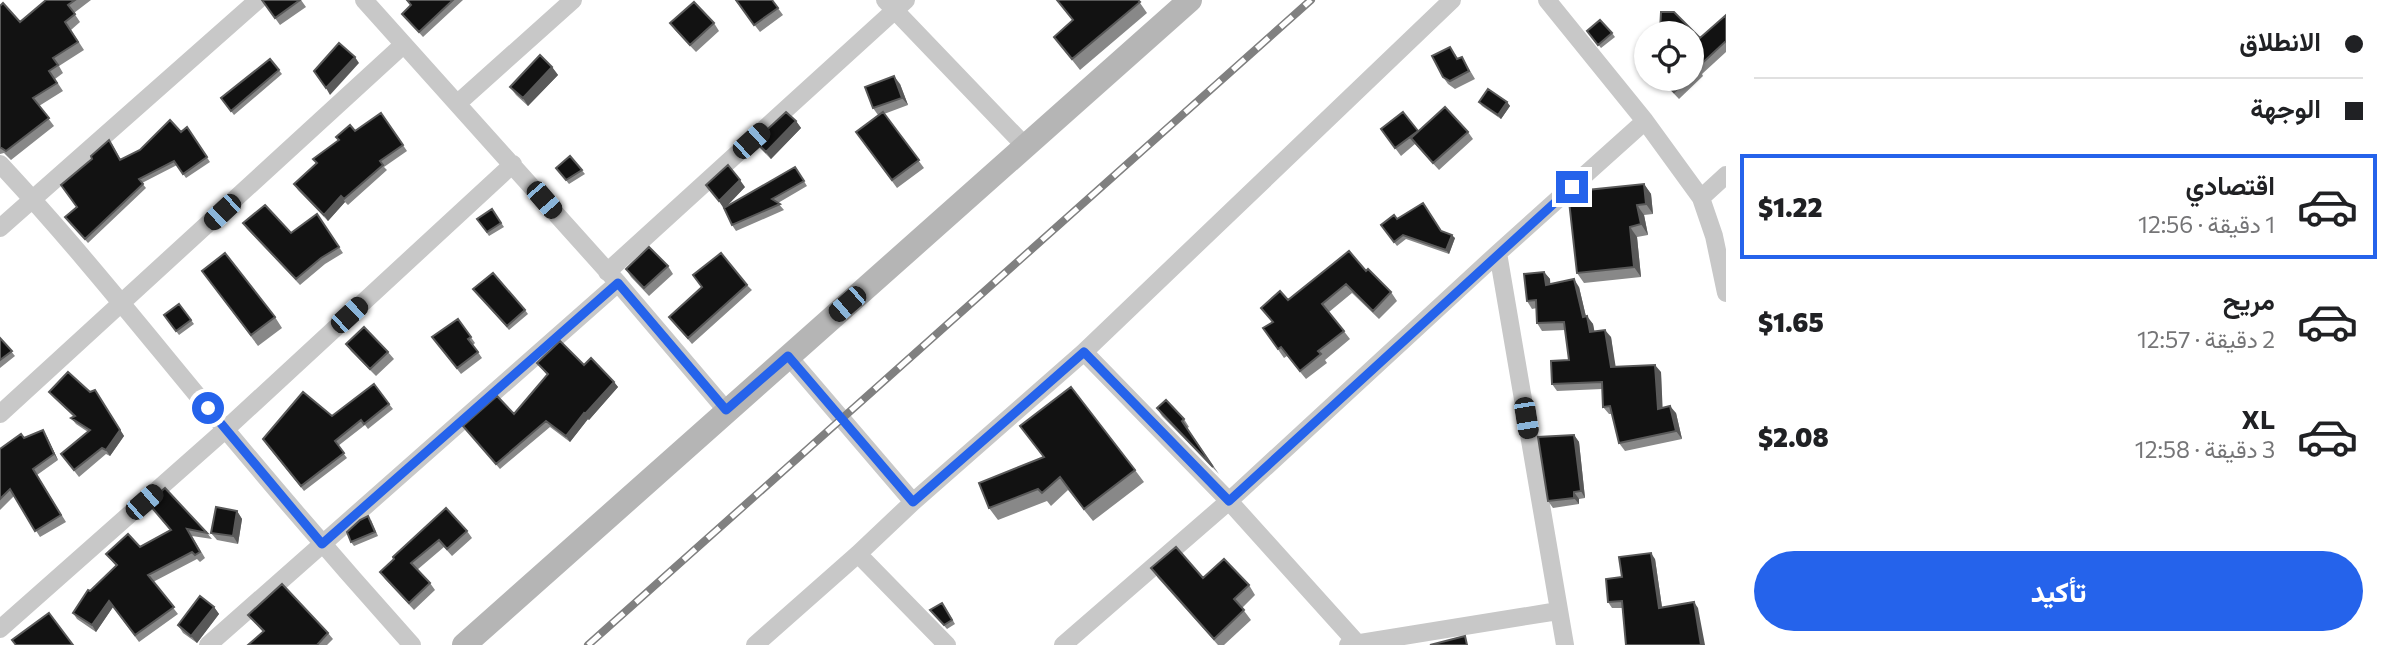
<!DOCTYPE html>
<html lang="ar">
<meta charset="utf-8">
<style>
:root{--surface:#fff;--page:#f2f2f2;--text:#202124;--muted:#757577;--line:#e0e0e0;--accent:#2563eb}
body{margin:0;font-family:Commissioner,Vazirmatn,sans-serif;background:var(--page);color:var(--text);direction:rtl;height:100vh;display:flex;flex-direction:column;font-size:26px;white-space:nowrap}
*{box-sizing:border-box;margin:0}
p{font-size:23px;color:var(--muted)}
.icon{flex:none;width:38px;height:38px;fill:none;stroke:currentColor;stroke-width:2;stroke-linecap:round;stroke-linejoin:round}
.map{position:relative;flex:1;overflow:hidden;direction:ltr}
.sheet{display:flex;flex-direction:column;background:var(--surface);width:665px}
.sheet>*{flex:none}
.hud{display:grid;align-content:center;height:154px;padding:0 28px;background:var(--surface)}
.fabs{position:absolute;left:1634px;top:21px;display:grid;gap:14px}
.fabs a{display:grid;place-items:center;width:70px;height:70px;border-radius:50%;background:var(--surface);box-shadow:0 2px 5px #0004;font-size:35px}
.end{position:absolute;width:32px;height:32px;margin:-16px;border:9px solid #2563eb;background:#fff;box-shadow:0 0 0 4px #fff}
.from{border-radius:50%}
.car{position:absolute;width:21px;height:42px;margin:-21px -10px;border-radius:9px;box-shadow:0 0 5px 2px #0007;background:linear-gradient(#222 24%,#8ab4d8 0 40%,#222 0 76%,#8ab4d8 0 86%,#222 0)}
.hud b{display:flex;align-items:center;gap:24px;height:66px;font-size:26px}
.hud b+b{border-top:2px solid var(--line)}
.hud i{width:18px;height:18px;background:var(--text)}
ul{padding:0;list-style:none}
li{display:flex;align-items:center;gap:21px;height:105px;margin:0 14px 10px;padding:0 14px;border:4px solid transparent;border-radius:0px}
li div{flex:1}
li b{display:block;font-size:26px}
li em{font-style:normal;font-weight:800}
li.on{border-color:var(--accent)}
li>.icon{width:63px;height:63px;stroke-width:1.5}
.action{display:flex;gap:14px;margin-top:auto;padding:14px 28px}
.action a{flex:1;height:80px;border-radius:42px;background:var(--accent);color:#fff;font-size:28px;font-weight:800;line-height:80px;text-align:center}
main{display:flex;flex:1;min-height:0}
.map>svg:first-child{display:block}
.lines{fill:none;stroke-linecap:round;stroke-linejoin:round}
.street{stroke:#c8c8c8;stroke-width:18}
.secondary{stroke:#b5b5b5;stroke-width:24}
.rail-casing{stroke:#808080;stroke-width:8}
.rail{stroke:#fff;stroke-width:5;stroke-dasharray:16;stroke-linecap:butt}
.wall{fill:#888}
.shaded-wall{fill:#595959}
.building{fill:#121212;stroke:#595959;stroke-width:2}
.route{stroke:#2563eb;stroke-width:9}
</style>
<main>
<section class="sheet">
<div class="hud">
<b><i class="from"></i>الانطلاق</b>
<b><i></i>الوجهة</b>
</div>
<ul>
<li class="on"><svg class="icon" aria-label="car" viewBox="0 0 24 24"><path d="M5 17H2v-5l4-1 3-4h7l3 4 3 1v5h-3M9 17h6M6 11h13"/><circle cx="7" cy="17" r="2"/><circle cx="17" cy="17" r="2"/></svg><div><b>اقتصادي</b><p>1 دقيقة · 12:56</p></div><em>$1.22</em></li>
<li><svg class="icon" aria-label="car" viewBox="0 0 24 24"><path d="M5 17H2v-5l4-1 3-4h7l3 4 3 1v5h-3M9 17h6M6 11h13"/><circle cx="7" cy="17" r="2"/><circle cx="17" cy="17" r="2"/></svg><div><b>مريح</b><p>2 دقيقة · 12:57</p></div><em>$1.65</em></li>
<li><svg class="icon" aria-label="car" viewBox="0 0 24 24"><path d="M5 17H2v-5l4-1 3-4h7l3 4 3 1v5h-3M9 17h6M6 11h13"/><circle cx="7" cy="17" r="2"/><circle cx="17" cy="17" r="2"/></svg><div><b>XL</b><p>3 دقيقة · 12:58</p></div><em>$2.08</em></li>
</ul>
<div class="action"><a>تأكيد</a></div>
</section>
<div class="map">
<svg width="1726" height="645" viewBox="0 0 1726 645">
<rect width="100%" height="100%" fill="#fff"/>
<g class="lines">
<path class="street" d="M364,0L618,283L726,410
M885,0L1026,147
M1547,0L1645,121L1701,198L1714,236L1726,293
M458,103L573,0
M0,164C73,242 139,325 207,407C274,488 342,567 412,645
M1701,198L1726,175
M0,228L258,0
M1498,253L1565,645
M607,272L906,0
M1084,352L1229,501L1357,643
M788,356L913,502
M0,414L403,45
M858,554L947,645
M0,629L226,429L513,164
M208,645L618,283
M755,645L858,554L913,502L1084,352L1452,0
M1063,645L1229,501L1498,253L1645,121
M1348,645L1558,611"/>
<path class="secondary" d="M464,645L1190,0"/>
<defs>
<path id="rail" d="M588,645L1311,0"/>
</defs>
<use href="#rail" class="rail-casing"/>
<use href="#rail" class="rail"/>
</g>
<path class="wall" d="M46,0H91L74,13L80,22L71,30L84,50L59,66L63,73L55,79L63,91L39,106L54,126L11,160L4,153L0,154V6L20,22Z
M262,0H301L306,7L280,25Z
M406,0H463L423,37L402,14L411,5Z
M735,0H772L783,15L760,32Z
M1138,0L1147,13L1080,70L1054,37Z
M1661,12L1700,38L1726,15V52L1702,74L1703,76L1679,99L1660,79H1692V33H1662L1660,31Z
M670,23H714L719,31L696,52L675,30Z
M1587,31L1612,33L1615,37L1601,48Z
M1455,54L1458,59L1462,57L1475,79L1455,89L1448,84L1443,77Z
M270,59L282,74L234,115L221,98Z
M552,67L558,75L528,106L516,95L510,87Z
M900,84L908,105L884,114L924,168L897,188L856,132L878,115L873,108Z
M1479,102H1507L1510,106L1501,119L1482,106Z
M381,113L407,151L384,167L387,170L348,205L345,202L328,221L298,190L294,184L339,141L336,137L355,131Z
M796,121L801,128L771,159L760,148L755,141Z
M187,127L210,162L186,178L177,165L142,183L146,188L88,243L65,217L76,207L112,144L121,160L181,132Z
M1381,129L1468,132L1473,139L1439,170L1415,144L1401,156Z
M570,156L585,174L569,184L556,168Z
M795,167L807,186L778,203L784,210L736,231L732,225L725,209L706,185L745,187L727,206Z
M1644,184L1651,194L1653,214L1644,215L1648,235L1637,237L1641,277L1584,283L1577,273Z
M492,209L504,227L489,236L477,219Z
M317,214L343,253L325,264L300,285L247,229L243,223L291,233Z
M1397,219L1441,231L1455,238L1449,254L1406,239L1397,246L1381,225Z
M668,266L673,274L649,296L631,277L626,269Z
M202,271L275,317L282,328L258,346Z
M1366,271L1391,292L1397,301L1379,319L1352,293L1329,312L1350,339L1325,360L1327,363L1306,379L1287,356L1284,358L1263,328L1272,322L1261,308L1288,300Z
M1544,272L1550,279V284L1579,287L1586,317L1593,324L1594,331L1611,337L1615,367L1661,372L1662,408L1676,413L1682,439L1625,451L1619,443L1612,414H1609L1603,407L1602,389L1557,391L1552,384L1569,360L1565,330L1542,331L1537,323V308L1532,309L1527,301Z
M747,285L752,290L692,344L669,317Z
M473,289L525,310L528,314L509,330Z
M179,304L194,324L179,335L164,315Z
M458,319L475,343L473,345L482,358L461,374L432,337Z
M0,338L15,356L0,368Z
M346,344L388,352L394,359L376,376L351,351Z
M537,363L584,365L614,382L618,387L589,420L588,419L570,442L550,427L500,469L463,426L514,414L547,375Z
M49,392H90L99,396L124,436L110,456L106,454L79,477L61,454L88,432L76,424L71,418L74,417L54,398Z
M389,404L393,409L368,429L365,425L338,446L347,458L304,491L266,444L332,416Z
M1157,408L1184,419L1189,427L1187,428L1219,474L1162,416Z
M1020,426L1135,470L1144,482L1093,521L1068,490L1051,506L1047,501L998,520L989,508L1044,458Z
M1574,435L1579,442L1585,498L1579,499V504L1553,508L1548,501Z
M47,437L58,460L37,475L66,522L40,537L14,496L0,510V449L24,438Z
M148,503L207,533L212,539L192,536L205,558L200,562L197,559L153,582L178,614L139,642L113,607L96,632L77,619L73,613L90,591L116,566L106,554L140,547L170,530Z
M237,511L242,519L238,544L217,540L211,533Z
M371,520L378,536L354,546L351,542Z
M467,531L472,538L452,556L444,547L417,570L430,583L435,590L414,610L385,579L380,572L394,559L393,557Z
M1655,559L1662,607L1698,608H1612L1608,602L1622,577Z
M1151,568L1203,578L1249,585L1255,595L1242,608L1251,620L1224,645H1218L1158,578Z
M214,607L219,614L197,643L183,633L178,625Z
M945,607L955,624L947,629L930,610Z
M248,615L328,633L333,639L327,645H248L263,632Z"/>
<path class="shaded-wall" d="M355,57L359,63L330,95L326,88Z
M552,67L558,75L528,106L523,98Z
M894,76L900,84L908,105L902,98Z
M1507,102L1510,106L1501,119L1498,115Z
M796,121L801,128L771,159L766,152Z
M740,180L745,187L724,209L719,201Z
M1644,184L1651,194L1653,214L1646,204Z
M341,196L345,202L328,221L324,215Z
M1637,205L1644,215L1648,235L1641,224Z
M1630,227L1637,237L1641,277L1634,267Z
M1452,235L1455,238L1449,254L1446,250Z
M1544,272L1550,279L1551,293L1546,285Z
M1574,279L1579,287L1588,325L1583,317Z
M1587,316L1593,324L1596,339L1590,332Z
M1605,330L1611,337L1617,375L1611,367Z
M1655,365L1661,372L1663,416L1658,409Z
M614,382L618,387L589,420L588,419L570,442L566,436L584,413Z
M99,396L124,436L110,456L106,450Z
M1670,406L1676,413L1682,439L1676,431Z
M43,430L47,437L58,460L54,454Z
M1574,435L1579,442L1585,498L1581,491Z
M1574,492L1579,499V504L1574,498Z
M237,511L242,519L238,544L233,536Z
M1651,553L1655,559L1663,614L1659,608Z
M109,601L113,607L96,632L92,625Z
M1694,602L1698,608L1705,645H1701Z
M214,607L219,614L197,643L191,636Z"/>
<path class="building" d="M46,0H75L68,5L75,14L65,22L78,42L53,58L58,65L49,71L57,83L33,98L49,118L6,151L0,147V6L3,3L20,22Z
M262,0H300L275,18Z
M407,0H453L419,32L402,14L411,5Z
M736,0H772L778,8L754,25Z
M1057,0H1138L1140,2L1072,59L1054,37L1073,20Z
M694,2L714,23L690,45L670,23Z
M1661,12H1674L1700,38L1726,15V41L1697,68L1698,69L1692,75V33L1660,31Z
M1600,20L1612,33L1598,45L1587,31Z
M339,43L355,57L326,88L314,71Z
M1450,47L1457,59L1462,57L1469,71L1450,81L1443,77L1432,56Z
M540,55L552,67L523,98L510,87Z
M270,59L279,70L231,111L221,98Z
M894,76L902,98L873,108L865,87Z
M1661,79H1688L1674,92Z
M1488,89L1507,102L1498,115L1479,102Z
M1445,107L1468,132L1433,163L1411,138Z
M786,112L796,121L766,152L755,141Z
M883,112L919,160L892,180L856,132Z
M1403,112L1418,131L1395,148L1381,129Z
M381,113L403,145L380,161L383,165L344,199L341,196L324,215L294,184L317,163L313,159L339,140L336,137L350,125L355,131Z
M170,120L181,132L187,127L207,157L183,174L174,161L139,179L143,184L85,239L65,217L77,207L61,185L92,159L91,156L109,140L120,160L140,150Z
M570,156L582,170L566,180L556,168Z
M728,165L740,180L719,201L706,185Z
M795,167L804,181L772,199L780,204L732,225L724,208Z
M1644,184L1646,204L1637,205L1641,224L1630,227L1634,267L1577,273L1568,192Z
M1423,203L1441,231L1452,235L1446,250L1403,235L1394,242L1381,225L1394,215L1397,219Z
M265,205L291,233L317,214L339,247L321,258L296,279L243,223Z
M492,209L501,223L487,232L477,219Z
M649,247L668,266L644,288L626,269Z
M1349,251L1366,271L1368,269L1391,292L1373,311L1346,284L1322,304L1344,331L1318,351L1321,354L1300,371L1281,347L1278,349L1263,328L1273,322L1261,308L1280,291L1288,300Z
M225,253L275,317L251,335L202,271Z
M721,253L747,285L688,338L669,317L702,287L693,275Z
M1544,272L1546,285L1574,279L1583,317L1587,316L1590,332L1605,330L1611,367L1655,365L1658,409L1670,406L1676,431L1619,443L1610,406L1603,407L1602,382L1552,384L1551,361L1569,360L1564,322L1537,323L1536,300L1527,301L1524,274Z
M493,273L525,310L507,326L473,289Z
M179,304L191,320L176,331L164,315Z
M458,319L471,337L468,339L478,352L457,368L432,337Z
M364,327L388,352L370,369L346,344Z
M0,338L12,351L0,360Z
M560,341L584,365L591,358L614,382L585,414L584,413L566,436L546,421L496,464L463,426L497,396L514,414L548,374L537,363Z
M68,372L90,392L95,390L120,430L106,450L102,448L74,470L61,454L90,430L71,418L75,416L49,392Z
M374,384L389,404L364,424L361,420L335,441L344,453L301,486L263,439L303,392L332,416Z
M1071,387L1135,470L1084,509L1060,477L1042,493L1038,489L989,508L979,483L1044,457L1020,426Z
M1166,400L1184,419L1182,421L1213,467L1157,408Z
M43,430L54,454L33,469L61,515L35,531L10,489L0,499V449L21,434L24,438Z
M1574,435L1581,491L1574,492V498L1548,501L1538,437Z
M165,488L207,533L187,529L200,552L195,555L192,552L148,575L174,607L135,635L109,601L92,625L73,613L88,590L90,591L117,565L106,554L128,534L140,547L171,530L148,503Z
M216,507L237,511L233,536L211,533Z
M446,508L467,531L447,549L439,540L411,563L430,583L409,603L380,572L394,559L393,557Z
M368,516L375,532L351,542L347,532L360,520Z
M1176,547L1203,578L1224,559L1249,585L1234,599L1244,610L1214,639L1151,568Z
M1651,553L1659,608L1694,602L1701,645H1626L1622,601L1608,602L1606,579L1622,577L1619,557Z
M282,584L328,633L317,645H248L264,631L248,615Z
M200,596L214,607L191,636L178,625Z
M942,603L952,620L944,625L930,610Z
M49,613L73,645H16L12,640Z
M1465,636L1467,645H1430Z"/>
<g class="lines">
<path class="route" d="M208,408L322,544L618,283L726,410L788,356L913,502L1084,352L1229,501L1572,187"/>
</g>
</svg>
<div class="fabs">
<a><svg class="icon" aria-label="locate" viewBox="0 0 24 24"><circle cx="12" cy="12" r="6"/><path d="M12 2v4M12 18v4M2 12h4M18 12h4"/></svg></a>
</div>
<i class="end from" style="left:208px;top:408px"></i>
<i class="end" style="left:1572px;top:187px"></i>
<i class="car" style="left:751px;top:141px;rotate:48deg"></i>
<i class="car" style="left:544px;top:200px;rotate:139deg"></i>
<i class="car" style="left:222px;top:212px;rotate:227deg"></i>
<i class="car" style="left:847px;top:304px;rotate:229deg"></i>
<i class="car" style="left:349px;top:315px;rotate:47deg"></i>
<i class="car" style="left:1526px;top:418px;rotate:171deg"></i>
<i class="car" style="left:144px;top:502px;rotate:49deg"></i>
</div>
</main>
